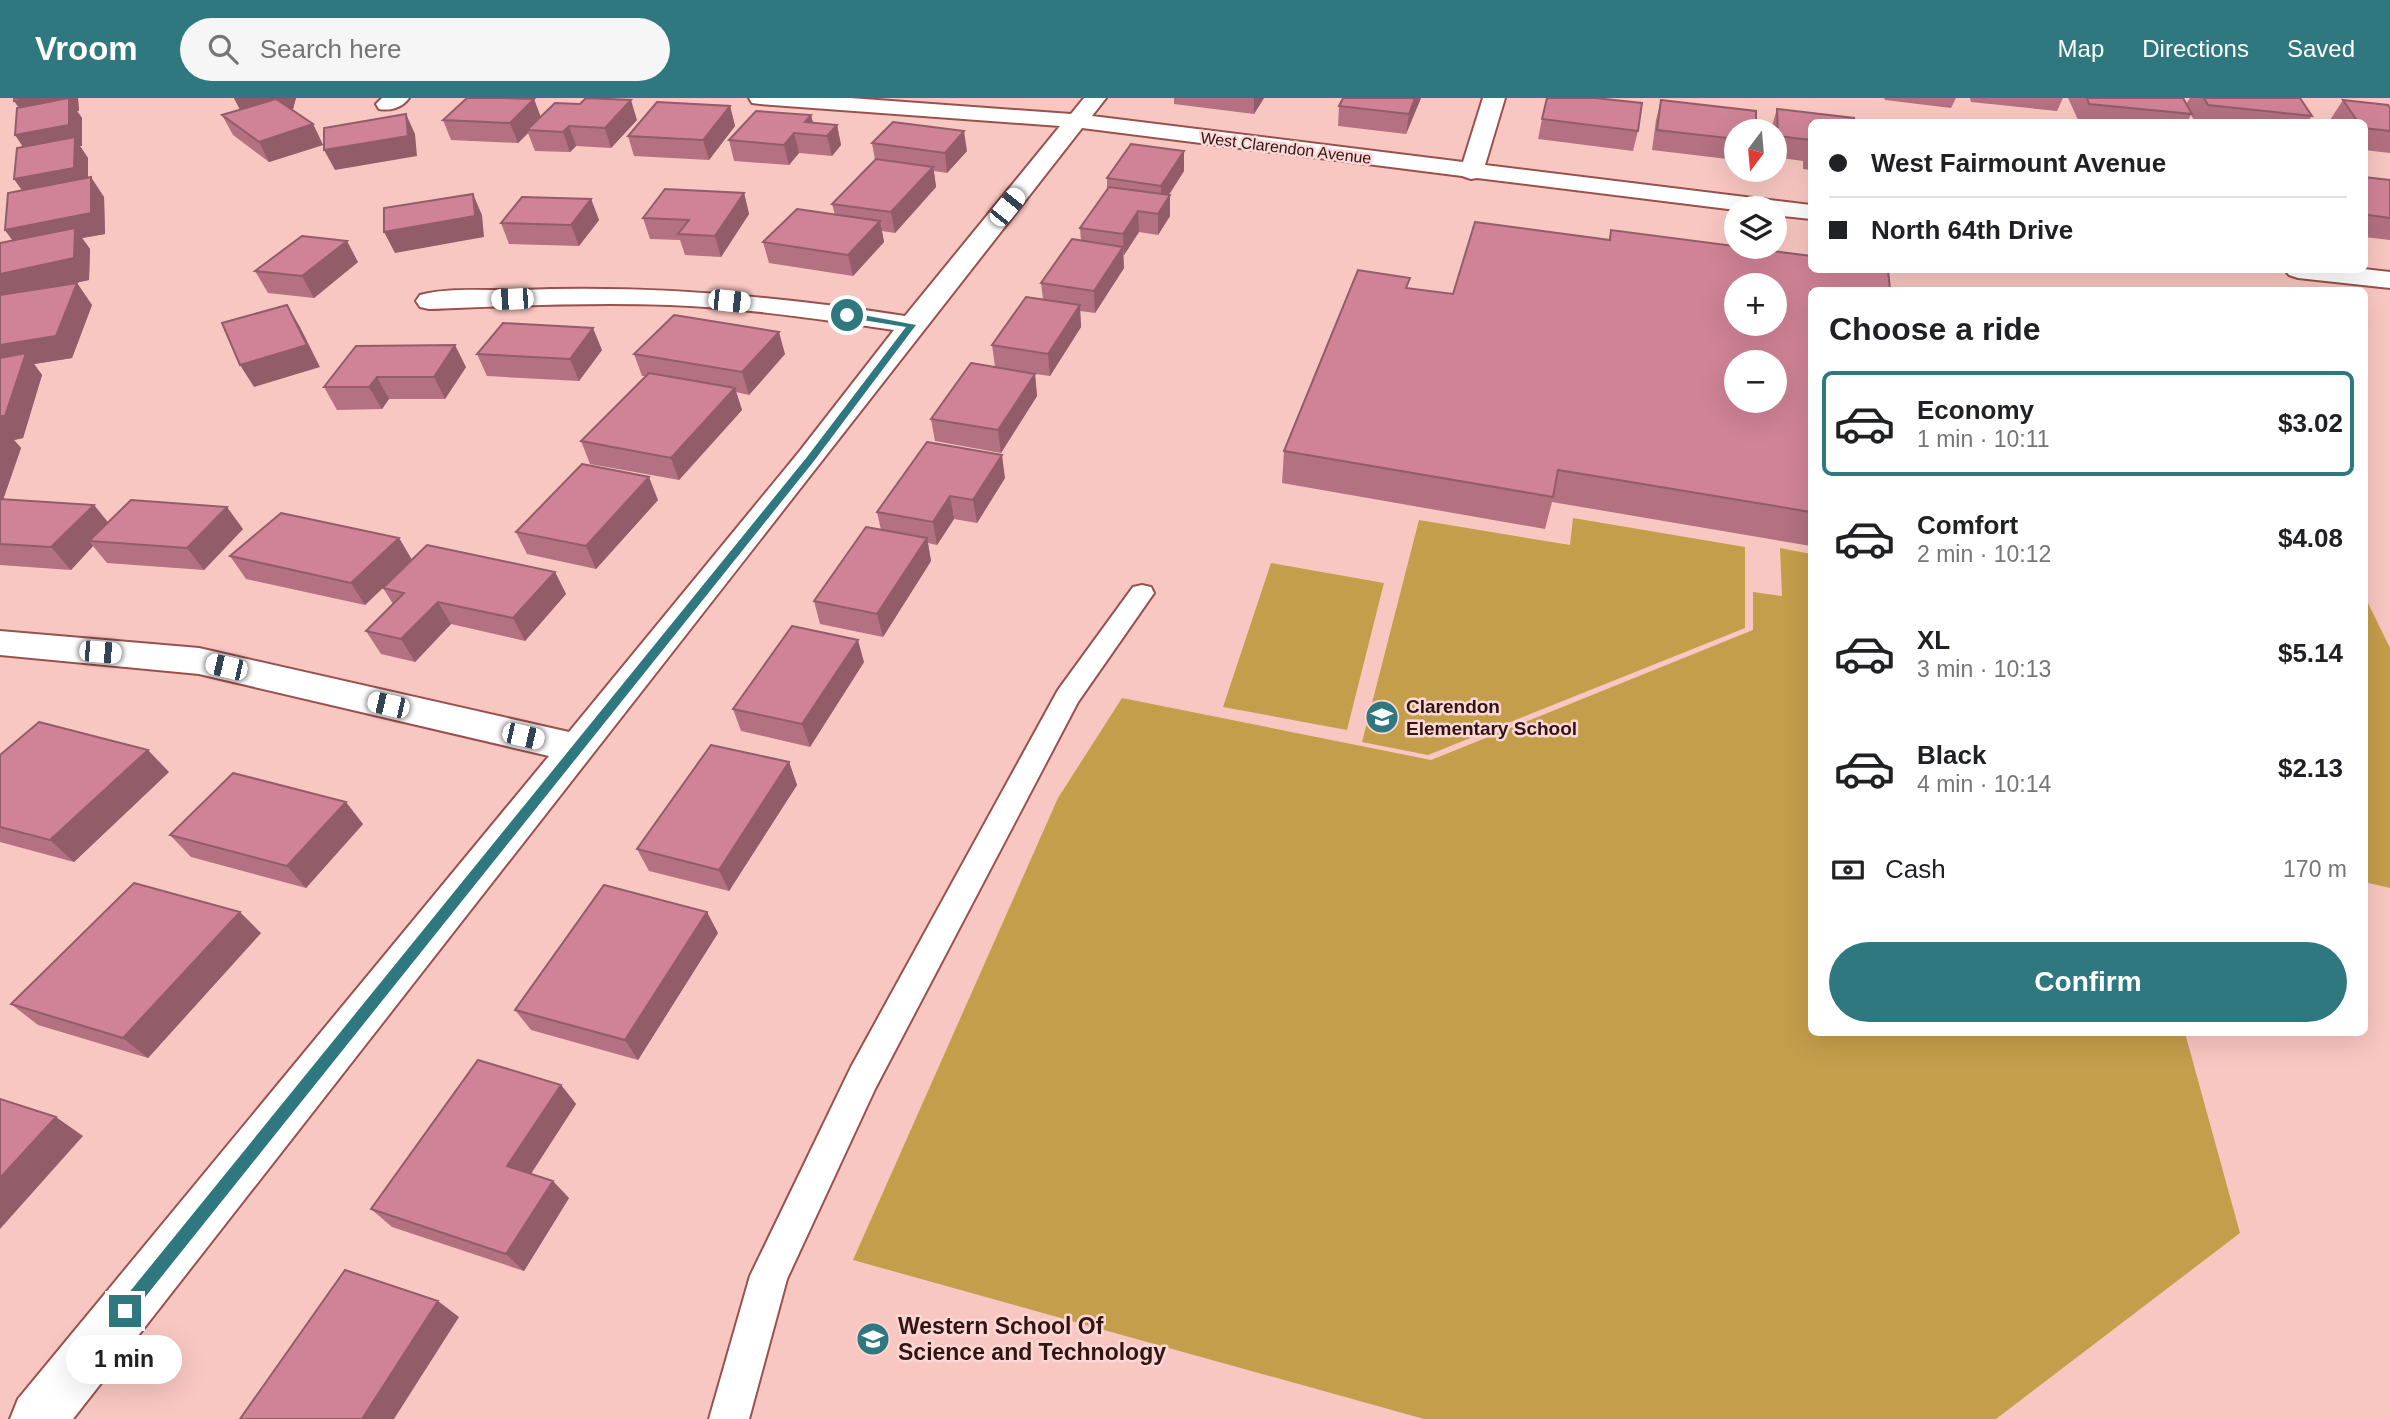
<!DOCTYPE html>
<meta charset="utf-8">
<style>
:root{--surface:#fff;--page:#f6f6f6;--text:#202124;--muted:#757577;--line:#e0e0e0;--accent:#30787f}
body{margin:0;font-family:Helvetica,sans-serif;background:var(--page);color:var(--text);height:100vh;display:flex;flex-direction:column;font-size:26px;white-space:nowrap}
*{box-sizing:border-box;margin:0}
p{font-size:23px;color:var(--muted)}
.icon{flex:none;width:38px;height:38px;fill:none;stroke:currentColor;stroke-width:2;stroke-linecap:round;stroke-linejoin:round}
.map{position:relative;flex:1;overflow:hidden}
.sheet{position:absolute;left:1808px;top:189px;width:560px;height:749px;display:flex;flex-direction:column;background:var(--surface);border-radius:10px;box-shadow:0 7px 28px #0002}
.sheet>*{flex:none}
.hud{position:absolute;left:1808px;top:21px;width:560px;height:154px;border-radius:10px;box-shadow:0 7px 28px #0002;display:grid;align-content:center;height:154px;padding:0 21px;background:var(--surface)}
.needle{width:46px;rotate:196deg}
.controls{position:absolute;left:1724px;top:21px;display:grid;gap:14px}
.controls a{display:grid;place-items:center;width:63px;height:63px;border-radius:50%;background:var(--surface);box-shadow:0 7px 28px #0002;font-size:35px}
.end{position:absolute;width:32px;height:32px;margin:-16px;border:9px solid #30787f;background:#fff;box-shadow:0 0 0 4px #fff}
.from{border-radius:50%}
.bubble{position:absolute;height:49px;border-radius:24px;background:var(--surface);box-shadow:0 7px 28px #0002;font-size:23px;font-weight:700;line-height:49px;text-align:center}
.car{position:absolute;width:21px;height:42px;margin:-21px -10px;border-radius:9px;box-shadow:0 0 5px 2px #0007;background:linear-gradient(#fff 24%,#345 0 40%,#fff 0 76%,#345 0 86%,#fff 0)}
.hud b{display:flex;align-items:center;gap:24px;height:66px;font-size:26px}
.hud b+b{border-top:2px solid var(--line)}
.hud i{width:18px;height:18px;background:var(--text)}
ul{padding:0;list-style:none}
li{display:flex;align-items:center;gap:21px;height:105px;margin:0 14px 10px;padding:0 7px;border:4px solid transparent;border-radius:10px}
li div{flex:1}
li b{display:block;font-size:26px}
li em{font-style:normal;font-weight:700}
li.active{border-color:var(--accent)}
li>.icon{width:63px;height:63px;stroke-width:1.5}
h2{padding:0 21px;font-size:32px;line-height:84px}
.pay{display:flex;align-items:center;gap:18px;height:77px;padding:0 21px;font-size:26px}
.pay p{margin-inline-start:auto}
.cta{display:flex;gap:14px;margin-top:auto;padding:14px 21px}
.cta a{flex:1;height:80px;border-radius:42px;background:var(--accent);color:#fff;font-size:28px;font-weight:700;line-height:80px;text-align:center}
header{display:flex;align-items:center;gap:42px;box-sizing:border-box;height:98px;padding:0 35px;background:var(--accent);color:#fff}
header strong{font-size:33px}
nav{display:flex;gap:38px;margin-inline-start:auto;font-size:24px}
.search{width:490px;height:63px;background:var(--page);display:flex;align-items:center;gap:18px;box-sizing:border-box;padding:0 24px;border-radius:38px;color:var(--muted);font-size:26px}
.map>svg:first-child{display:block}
.green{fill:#c59e4b}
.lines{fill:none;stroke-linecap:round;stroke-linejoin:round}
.lane-casing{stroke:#99514d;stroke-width:4}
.street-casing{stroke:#99514d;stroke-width:4}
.lane{fill:#fff;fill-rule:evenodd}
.street{fill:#fff;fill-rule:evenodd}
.wall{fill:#b37181}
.shaded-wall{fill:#925c69}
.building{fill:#d08396;stroke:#925c69;stroke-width:2;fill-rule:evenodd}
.route{fill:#30787f}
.labels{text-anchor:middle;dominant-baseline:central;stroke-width:5;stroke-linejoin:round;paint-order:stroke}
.far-street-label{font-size:16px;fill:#321413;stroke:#fbd8d5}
.poi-label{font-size:19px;font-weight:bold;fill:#321413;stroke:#fbd8d5;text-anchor:start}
.near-poi-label{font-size:23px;font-weight:bold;fill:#321413;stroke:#fbd8d5;text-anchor:start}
</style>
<header>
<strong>Vroom</strong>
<div class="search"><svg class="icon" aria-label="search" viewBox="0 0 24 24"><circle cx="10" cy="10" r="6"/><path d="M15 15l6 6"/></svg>Search here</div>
<nav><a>Map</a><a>Directions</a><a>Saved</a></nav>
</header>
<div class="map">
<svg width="2390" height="1321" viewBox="0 0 2390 1321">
<rect width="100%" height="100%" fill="#f9c7c2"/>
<path class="green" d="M1573,420L1745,449V530L1428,657L1362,644L1419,422L1570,447Z
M1780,450L1811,456V934L2185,935L2240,1135L1996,1321H1424L853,1162L1058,700L1122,600L1431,662L1753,532V494L1782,498Z
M1271,465L1384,485L1347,632L1223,609Z
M2364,497L2390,550V790L2364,784Z"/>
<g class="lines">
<defs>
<path id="lane" d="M1142,487L1151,489L1154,495L1078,604L875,991L787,1181L749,1321H709L750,1178L851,969L1058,592L1133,489Z"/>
<path id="street" d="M382,0H409C402,10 390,13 379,11L376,6Z
M749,0H850L1071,16L1084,0H1106L1092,18L1463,64L1483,0H1505L1485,67L1811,107V121L1774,117V110L1736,112L1477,80L1471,81L1462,78L1082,30L73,1321H10L18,1301L549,658L199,576L0,557V533L199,550L569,634L799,354L894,232C820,221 745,210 670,207C590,204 509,208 429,211L420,209L416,203L420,197C451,189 488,193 521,192C651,187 777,198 905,218L1060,28L760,6L752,5Z
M2364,171L2390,174V190L2298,180L2289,177L2285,172Z"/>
</defs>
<use href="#lane" class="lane-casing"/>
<use href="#street" class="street-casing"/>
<use href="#lane" class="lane"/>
<use href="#street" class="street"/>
</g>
<path class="wall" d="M14,0H78L79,13H77L82,20V48H80L88,60V79L104,99L105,136L82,140L90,151L89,182L61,188L77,185L92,207L72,260L34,266L42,277L23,340L14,342L21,350L3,402L94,407L108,424L243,431L204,472L107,465L93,448L71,472L0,467V145L13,143L5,132L22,92L14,81L23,49L19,9L14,3Z
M234,0H296L293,11H291L313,26L323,47L269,64L233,37L222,17L240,12Z
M1174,0H1264L1254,16L1174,6Z
M1343,0H1421L1406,36L1338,28L1339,8Z
M1884,0H1956L1951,10L1885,2Z
M1970,0H2063L2057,13L1971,4Z
M2068,0H2183L2186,6L2190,0H2300L2312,18L2307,24H2195L2191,17L2187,24H2079Z
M534,1L541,19L637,22L611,50L576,48L570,54L535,53L528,35L518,45L451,42L443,22Z
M1661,2L1736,33V62L1652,52L1656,22Z
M2343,2L2390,10V55L2364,52V24H2331L2330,22Z
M730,8L735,28L709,62L634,58L628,38Z
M1777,11L1811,24V72L1803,71V63L1774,59V33H1771V31Z
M811,17L813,25L837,27L841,47L832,58L799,55L789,67L734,63L729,42Z
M1542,21L1638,33L1633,53L1538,41Z
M872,45L967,53L947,75L934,73L936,89L895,135L882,133L884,144L853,178L769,165L763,144L835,117L832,106L875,62Z
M1184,53V73L1169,97L1170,118L1158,137L1139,134L1124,157H1123L1124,170L1095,215L1080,213L1081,229L1050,278L1035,276L1037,298L1001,355L935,343L931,321L995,269L992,247L1043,201L1041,185L1081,143L1080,130L1107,92V80Z
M2364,79L2390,82V142L2364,139Z
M744,95L749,116L721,159L685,157L680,142L650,141L643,120Z
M591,101L599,122L579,148L509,146L501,125Z
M1611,132L1811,192V448L1552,404L1545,431L1282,385L1284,353L1453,196L1609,141Z
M358,164L314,200L268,195L255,173Z
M356,248L466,269L445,301H389L382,311L337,312L324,289Z
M602,252L579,283L487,278L477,256Z
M634,256H785L749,297L736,294L742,312L679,382L590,366L581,343L645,278H642Z
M1005,380L977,425L954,421L937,447L928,445L931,463L883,539L820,526L814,503L881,432L877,414Z
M658,402L596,471L527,456L516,434Z
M399,440L412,462L555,474L566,496L525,543L451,526L415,564L381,556L366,533L393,506L383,490L405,469L365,507L246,481L230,458Z
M864,564L810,649L741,633L733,611Z
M0,657L169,674L74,764L0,744Z
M789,664L797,687L729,793L649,773L637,751Z
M363,726L306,790L191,759L170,737Z
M261,835L148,960L38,927L11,906Z
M718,835L638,962L531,932L515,912Z
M561,987L576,1006L531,1076L569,1100L524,1173L392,1129L371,1111Z"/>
<path class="shaded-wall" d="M31,0H78L79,13H77L82,20V48H80L88,60V90L29,102L14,81L29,58L15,37L28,23L14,3Z
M234,0H296L293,11L243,17Z
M1254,0H1264L1254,16Z
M1415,0H1421L1406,36L1409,16Z
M534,1L541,21L527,32L528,35L518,45L510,25Z
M631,2L637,22L611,50L605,30Z
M730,8L735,28L709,62L703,42Z
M406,16L415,36L417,58L335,72L324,52Z
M811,17L816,37L805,24Z
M313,26L323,47L269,64L259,44Z
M837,27L841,47L832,58L827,38Z
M569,28L576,48L570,54L563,34Z
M964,33L967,53L947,75L945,55Z
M794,35L799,55L789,67L784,47Z
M1184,53V73L1161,108V88Z
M933,69L936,89L895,135L891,114Z
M91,79L104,99L105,136L82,140L90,151L89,182L0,201V176L20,153L5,132Z
M744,95L749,116L721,159L715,138Z
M473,96L482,117L484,139L395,155L384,134Z
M1170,97V118L1158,137V116Z
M591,101L599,122L579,148L571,127Z
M1138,113L1139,134L1124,157L1123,136Z
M880,123L884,144L853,178L848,157Z
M347,143L358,164L314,200L302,178Z
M1123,149L1124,170L1095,215L1094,193Z
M77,185L92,207L72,260L34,266L42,277L23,340L14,342L21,350L0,410V247Z
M287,207L300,229L320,269L254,289L240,267Z
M1080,207L1081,229L1050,278L1048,256Z
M593,230L602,252L579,283L570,261Z
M779,234L785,256L749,297L742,274Z
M455,247L466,269L445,301L434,279Z
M1035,276L1037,298L1001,355L998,332Z
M377,279L389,301L382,311L369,289Z
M735,290L742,312L679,382L671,360Z
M1002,357L1005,380L977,425L973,402Z
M649,379L658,402L596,471L586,448Z
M950,398L954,421L937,447L933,424Z
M94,407L112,430L89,443L93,448L71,472L51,449Z
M227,409L243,431L204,472L187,450Z
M399,440L412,462L365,507L351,485Z
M927,440L931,463L883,539L877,516Z
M555,474L566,496L525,543L513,520Z
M438,504L451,526L415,564L401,541Z
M858,542L864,564L810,649L802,626Z
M148,652L169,674L74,764L50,742Z
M789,664L797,687L729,793L719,772Z
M346,704L363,726L306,790L287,768Z
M240,814L261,835L148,960L123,940Z
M707,814L718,835L638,962L625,942Z
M561,987L576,1006L524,1086L507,1068Z
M56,1019L83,1038L0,1131V1080Z
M553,1083L569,1100L524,1173L506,1156Z
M438,1203L459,1219L394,1321H362Z"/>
<path class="building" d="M14,0H31L14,3Z
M69,0V27L15,37L17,10Z
M467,0H502L534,1L510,25L443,22Z
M586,0L631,2L605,30L569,28L563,34L527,32L555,5L580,6Z
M1343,0H1415L1409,16L1339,8Z
M1547,0H1595L1642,5L1638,33L1542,21Z
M2087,0H2183L2192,16L2089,6Z
M2204,0H2300L2312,18L2208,7Z
M276,1L313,26L259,44L222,17Z
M1661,2L1756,13V33H1736V41L1657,32Z
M2343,2L2388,7L2390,10V33L2364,30V24H2358Z
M657,4L730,8L703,42L628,38Z
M1777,11L1854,20L1855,24H1811V51L1810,42L1778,38Z
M756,13L811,17L805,24L837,27L827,38L794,35L784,47L729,42Z
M406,16L408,38L324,52V30Z
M893,24L964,33L945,55L872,45Z
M75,39L74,70L14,81L17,50Z
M1131,46L1184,53L1161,88L1107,80Z
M876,61L933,69L891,114L832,106Z
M91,79V115L5,132L8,95Z
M2364,79L2390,82V120L2368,117L2364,111Z
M1109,89L1170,97L1158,116L1138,113L1123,136L1080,130Z
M665,91L744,95L715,138L678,136L689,122L643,120Z
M473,96L475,118L384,134V110Z
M522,99L591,101L571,127L501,125Z
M797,111L880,123L848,157L763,144Z
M1475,124L1610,142L1611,132L1811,158V172H1888L1890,192H1811V414L1558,372L1553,399L1284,353L1358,172L1410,180L1406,190L1453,196ZM1736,187H1774V226H1736ZM1736,264H1774V303H1736Z
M75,130L74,160L0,176V145Z
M302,138L347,143L302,178L255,173Z
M1072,141L1123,149L1094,193L1041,185Z
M77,185L56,238L0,247V197Z
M1026,199L1080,207L1048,256L992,247Z
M287,207L307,247L240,267L222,225Z
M674,217L779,234L742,274L634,256Z
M503,225L593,230L570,261L477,256Z
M455,247L434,279H377L369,289H324L356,248Z
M26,255L5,318H0V260Z
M971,265L1035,276L998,332L931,321Z
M649,275L735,290L671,360L581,343Z
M927,344L1002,357L973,402L950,398L933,424L877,414Z
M582,366L649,379L586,448L516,434Z
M0,401L94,407L51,449L0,446Z
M131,402L227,409L187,450L89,443Z
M281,415L399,440L351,485L230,458Z
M866,429L927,440L877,516L814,503Z
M427,447L555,474L513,520L438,504L401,541L366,533L404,495L383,490Z
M792,528L858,542L802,626L733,611Z
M39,624L148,652L50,742L0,729V657Z
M711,647L789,664L719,772L637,751Z
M233,675L346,704L287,768L170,737Z
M134,785L240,814L123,940L11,906Z
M604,787L707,814L625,942L515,912Z
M478,962L561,987L507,1068L553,1083L506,1156L371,1111Z
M0,1001L56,1019L0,1080Z
M345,1172L438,1203L362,1321H240Z"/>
<path class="route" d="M847,214L916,227L814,363L130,1218L125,1221L119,1218L117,1213L119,1207L807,359L906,229L844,219Z"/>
<defs>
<symbol id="school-disc" viewBox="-11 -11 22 22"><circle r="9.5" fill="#30787f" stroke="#fbd8d5"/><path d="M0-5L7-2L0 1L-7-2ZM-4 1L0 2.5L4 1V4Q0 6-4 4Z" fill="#fff"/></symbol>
<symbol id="university-disc" viewBox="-11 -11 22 22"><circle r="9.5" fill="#30787f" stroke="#fbd8d5"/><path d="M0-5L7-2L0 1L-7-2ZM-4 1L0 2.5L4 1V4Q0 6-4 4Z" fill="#fff"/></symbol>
</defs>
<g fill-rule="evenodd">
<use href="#school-disc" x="1363" y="600" width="38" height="38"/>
<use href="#university-disc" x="854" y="1222" width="38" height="38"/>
</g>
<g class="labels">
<g class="far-street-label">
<text transform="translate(1286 50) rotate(7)">West Clarendon Avenue</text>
</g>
<g class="poi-label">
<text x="1406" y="608">Clarendon<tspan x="1406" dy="22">Elementary School</tspan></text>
</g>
<g class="near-poi-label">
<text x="898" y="1228">Western School Of<tspan x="898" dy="26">Science and Technology</tspan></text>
</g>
</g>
</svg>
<div class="controls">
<a><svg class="needle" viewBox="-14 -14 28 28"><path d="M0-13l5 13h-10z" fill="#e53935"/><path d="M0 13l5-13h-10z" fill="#757577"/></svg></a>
<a><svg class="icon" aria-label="layers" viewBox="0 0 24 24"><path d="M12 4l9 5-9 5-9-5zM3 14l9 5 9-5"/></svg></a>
<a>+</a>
<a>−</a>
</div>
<i class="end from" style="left:847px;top:217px"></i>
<i class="end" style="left:125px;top:1213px"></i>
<div class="bubble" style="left:66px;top:1237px;width:116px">1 min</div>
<i class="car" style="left:1007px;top:109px;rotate:39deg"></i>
<i class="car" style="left:512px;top:201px;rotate:268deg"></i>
<i class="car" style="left:729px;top:203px;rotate:96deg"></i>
<i class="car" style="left:100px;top:554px;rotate:95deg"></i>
<i class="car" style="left:226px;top:569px;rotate:283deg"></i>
<i class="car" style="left:388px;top:607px;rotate:283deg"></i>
<i class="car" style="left:523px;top:638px;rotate:103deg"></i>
<div class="hud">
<b><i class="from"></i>West Fairmount Avenue</b>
<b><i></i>North 64th Drive</b>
</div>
<section class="sheet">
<h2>Choose a ride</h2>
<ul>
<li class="active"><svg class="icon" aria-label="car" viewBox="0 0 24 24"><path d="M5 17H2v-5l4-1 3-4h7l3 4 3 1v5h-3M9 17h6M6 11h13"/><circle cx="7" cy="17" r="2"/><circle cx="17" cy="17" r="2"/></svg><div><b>Economy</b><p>1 min · 10:11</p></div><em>$3.02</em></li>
<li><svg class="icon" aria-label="car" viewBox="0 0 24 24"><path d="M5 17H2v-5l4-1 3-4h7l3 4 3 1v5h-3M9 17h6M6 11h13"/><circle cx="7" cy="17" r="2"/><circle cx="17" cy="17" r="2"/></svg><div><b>Comfort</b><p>2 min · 10:12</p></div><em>$4.08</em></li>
<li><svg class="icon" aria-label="car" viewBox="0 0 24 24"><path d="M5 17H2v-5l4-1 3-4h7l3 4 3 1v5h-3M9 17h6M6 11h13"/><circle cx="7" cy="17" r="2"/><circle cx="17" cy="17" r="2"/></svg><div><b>XL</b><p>3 min · 10:13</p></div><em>$5.14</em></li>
<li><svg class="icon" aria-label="car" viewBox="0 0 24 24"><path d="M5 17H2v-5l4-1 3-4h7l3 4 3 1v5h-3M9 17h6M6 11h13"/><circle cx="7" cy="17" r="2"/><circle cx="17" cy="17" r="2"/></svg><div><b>Black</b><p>4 min · 10:14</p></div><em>$2.13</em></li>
</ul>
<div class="pay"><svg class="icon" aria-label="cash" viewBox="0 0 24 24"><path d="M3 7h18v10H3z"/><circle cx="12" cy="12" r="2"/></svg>Cash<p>170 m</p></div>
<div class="cta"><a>Confirm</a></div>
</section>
</div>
